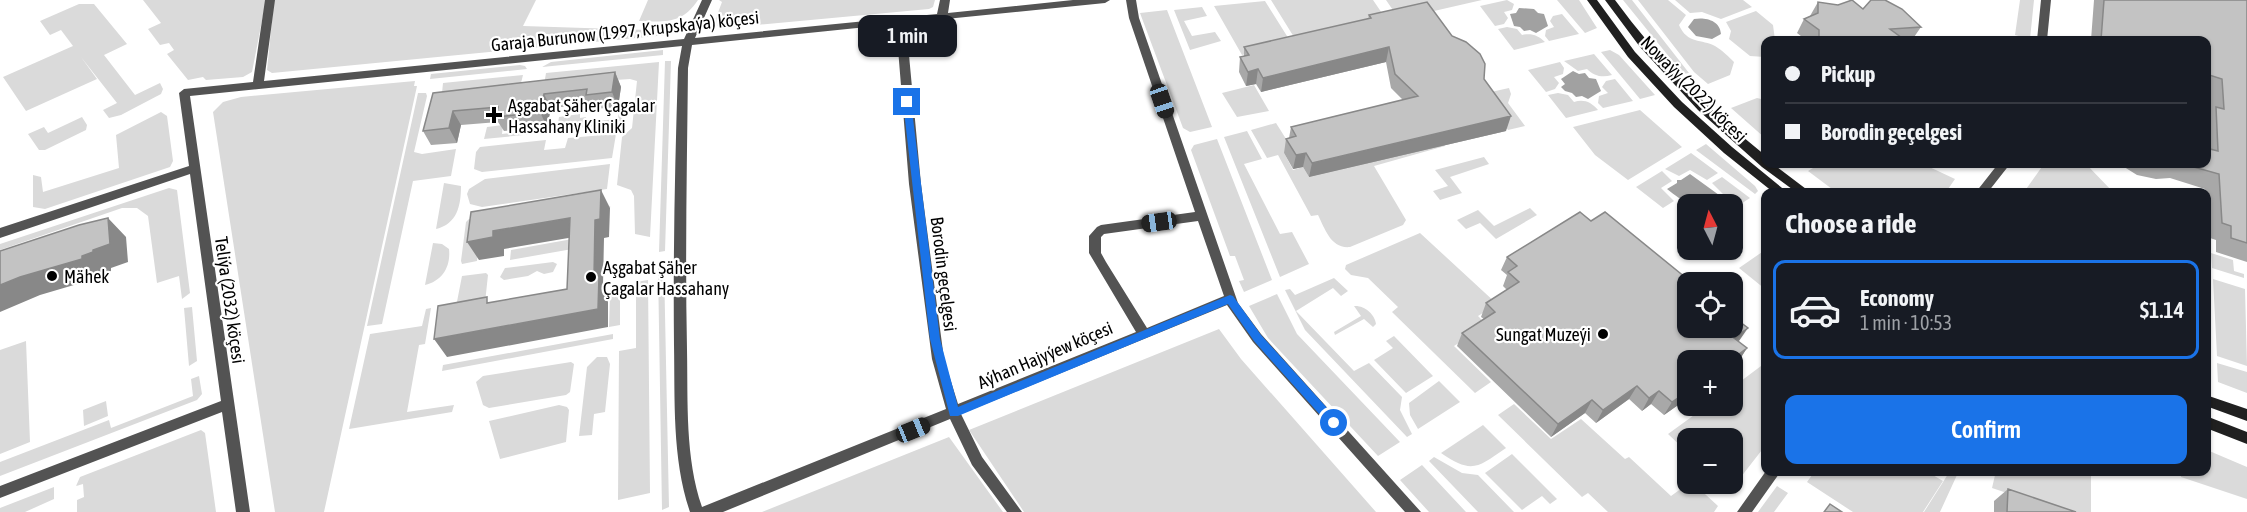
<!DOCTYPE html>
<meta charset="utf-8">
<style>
:root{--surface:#171b24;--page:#242831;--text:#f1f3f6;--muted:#9ea1a6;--line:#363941;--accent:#1a73e8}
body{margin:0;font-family:"Asap Condensed",sans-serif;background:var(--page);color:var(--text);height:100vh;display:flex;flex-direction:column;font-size:22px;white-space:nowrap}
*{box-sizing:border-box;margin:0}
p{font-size:20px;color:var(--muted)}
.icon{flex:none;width:33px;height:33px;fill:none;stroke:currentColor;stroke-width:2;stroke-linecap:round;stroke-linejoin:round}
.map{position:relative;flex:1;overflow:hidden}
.details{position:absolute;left:1761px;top:188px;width:450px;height:288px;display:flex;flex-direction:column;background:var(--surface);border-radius:12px;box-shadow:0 2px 4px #0004}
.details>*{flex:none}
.top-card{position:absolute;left:1761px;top:36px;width:450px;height:132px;border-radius:12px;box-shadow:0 2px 4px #0004;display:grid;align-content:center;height:132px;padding:0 24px;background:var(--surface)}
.needle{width:39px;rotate:354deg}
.fabs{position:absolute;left:1677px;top:194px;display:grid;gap:12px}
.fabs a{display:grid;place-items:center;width:66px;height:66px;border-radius:12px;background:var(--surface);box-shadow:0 2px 4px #0004;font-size:30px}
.end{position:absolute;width:27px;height:27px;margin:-14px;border:8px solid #1a73e8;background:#fff;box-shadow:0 0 0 3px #fff}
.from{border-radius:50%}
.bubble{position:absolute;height:42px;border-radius:12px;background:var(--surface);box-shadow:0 2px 4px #0004;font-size:20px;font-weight:600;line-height:42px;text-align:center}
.car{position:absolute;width:18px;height:36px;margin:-18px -9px;border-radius:8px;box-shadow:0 0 4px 2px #0007;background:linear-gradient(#222 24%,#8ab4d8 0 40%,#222 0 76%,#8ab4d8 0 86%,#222 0)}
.top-card b{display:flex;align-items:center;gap:21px;height:57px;font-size:22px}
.top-card b+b{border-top:2px solid var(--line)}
.top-card i{width:15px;height:15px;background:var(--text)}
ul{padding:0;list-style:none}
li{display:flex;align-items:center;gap:18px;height:99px;margin:0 12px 9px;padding:0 12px;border:3px solid transparent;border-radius:12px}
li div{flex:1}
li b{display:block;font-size:22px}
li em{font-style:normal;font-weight:600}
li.selected{border-color:var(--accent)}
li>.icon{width:54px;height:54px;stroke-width:1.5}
h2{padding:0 24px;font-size:27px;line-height:72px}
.action{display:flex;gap:12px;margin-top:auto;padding:12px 24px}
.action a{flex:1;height:69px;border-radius:12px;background:var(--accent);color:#fff;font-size:24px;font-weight:600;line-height:69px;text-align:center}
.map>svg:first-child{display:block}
.green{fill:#dadada}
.water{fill:#a1a1a1}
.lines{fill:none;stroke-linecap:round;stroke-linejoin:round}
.street{fill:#535353;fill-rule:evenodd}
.secondary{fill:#202020;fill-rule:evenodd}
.wall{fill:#a8a8a8}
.shaded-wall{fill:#888}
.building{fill:#c3c3c3;stroke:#888;stroke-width:1.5}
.route{fill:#1a73e8}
.poi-dot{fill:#000;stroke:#fff;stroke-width:2}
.labels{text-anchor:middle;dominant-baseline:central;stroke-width:4.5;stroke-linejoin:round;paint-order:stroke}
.street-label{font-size:18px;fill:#000;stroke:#fff}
.poi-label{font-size:18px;fill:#000;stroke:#fff;text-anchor:start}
</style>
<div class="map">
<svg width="2247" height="512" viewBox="0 0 2247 512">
<rect width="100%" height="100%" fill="#fff"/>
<path class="green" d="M143,0H266L252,72L243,77L206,80L203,77L188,80L167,54L174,50L169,43L160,45L148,29L161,23Z
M274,0H536L523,26L678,31L667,35L272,73L267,70Z
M648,0H698C682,24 665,22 639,21Z
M719,0H935L933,7L929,9L723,28L711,24L712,18H716L722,2Z
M1271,0H1373L1388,22L1297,42Z
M1386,0H1482L1399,19Z
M1507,0L1514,4L1512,10L1504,12L1508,18L1504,24L1495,26L1480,6Z
M1557,0H1579L1597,28L1585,33Z
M1623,0H1632L1689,73L1683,74Z
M1638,0H1668L1686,15L1679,25C1687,44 1702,39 1715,46C1722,50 1729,57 1734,62L1730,75L1708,84L1694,72Z
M1675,0H1743L1752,7L1721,19L1702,12L1690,13Z
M2020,0H2034L2030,39L2015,35Z
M1265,1L1292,44L1242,55L1214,6Z
M79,4H94L127,44L104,55L135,95L160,83L163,89L161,94L121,115L109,118L103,110L117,103L81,57L97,79L26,111L3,77L73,46L61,30L50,35L40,21Z
M1202,7L1207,16L1184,21L1192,36L1215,32L1221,41L1190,50L1174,10Z
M1167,10L1212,127L1190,132L1183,128L1140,13Z
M1756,11L1773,25L1775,40H1766L1765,57L1750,56L1729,39L1731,31L1726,22Z
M1562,14L1579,34L1549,41L1545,36L1546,30L1554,27L1550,21L1553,16Z
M1507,27L1517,29L1522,35C1531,33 1538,35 1545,42L1514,50L1498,29Z
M663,50V55L542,67L551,62Z
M1610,50L1619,55L1655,95L1640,99L1601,52Z
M1594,54L1612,75C1602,78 1594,76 1587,69L1578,71L1564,61Z
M665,61H671L665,251L659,252Z
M659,62L650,237L635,234L634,196L631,190L617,185L622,137L632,128L637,81L630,79L544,85L546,73Z
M1560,62L1564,68L1563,74L1554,77L1559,83L1555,89L1546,92L1528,70Z
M520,65L525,66L527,69L430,79L431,74Z
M523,75L520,87L442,93L443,83Z
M1615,79L1633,101L1603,108L1598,103L1599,96L1608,93L1602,87L1606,81Z
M415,81L414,86H417L324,512H275L213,112L223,102L241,97Z
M1254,85L1269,111L1237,117L1222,93Z
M1509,88L1511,94L1508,103L1525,126L1508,130L1482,94Z
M418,93H426L427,96L414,152L422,154L456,149L451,176L413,181L382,324L367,326Z
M1558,93L1568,95L1574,102C1584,99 1591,102 1598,110L1566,118L1548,95Z
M1757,98L1765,100V138L1731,108Z
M619,110H626L624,123L557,130L559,117L580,114V118L586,117V122L618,119Z
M1640,110L1682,147L1628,180L1595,155L1573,127Z
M161,112L167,116L173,161L170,167L45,209L33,207V175L41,177L43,192L119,168L116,135Z
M82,117L87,125L86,130L45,150H39L28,134L44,127L48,133Z
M1276,123L1293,150L1284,153L1293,170L1303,167L1309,177L1364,164L1436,134L1445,146L1374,166L1406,220L1403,225L1350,247C1331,249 1325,229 1318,215L1311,216L1278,155L1267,158L1251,130Z
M503,125L502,134L545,129L544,133L484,139L487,127Z
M1247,131L1262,159L1244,164L1280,234L1292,232L1309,264L1280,277L1224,137Z
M616,134L612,158L482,172L474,169L476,152L480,147L546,140L544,150L565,148L568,138Z
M1217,139L1272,280L1244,292L1239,281L1244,280L1235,256H1230L1191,150L1194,145Z
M1706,144L1755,186L1758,191L1755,194L1696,150Z
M1691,153L1718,173L1707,180L1690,170L1679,176L1665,169Z
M1484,157L1489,164L1450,177L1462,193L1440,200L1433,191L1448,186L1435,170Z
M610,164L607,189L482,207L470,204L467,194L469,189L485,179Z
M1808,164H1923L1955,179L1946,192H1836L1808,171L1813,168Z
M2044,164H2086L2113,192H2024Z
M1662,171L1672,181L1661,188L1674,201L1663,208L1636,187Z
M1722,177L1750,198L1733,209L1732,204H1715L1725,196L1712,183Z
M444,183L461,186C461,206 457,224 436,229Z
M169,188L177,190L190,293L182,299L179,276L157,283L148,216L137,208H122L0,250V244Z
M602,204L611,207L481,229L477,261L462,264L461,261L466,222L469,219Z
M1530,208L1537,215L1496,239L1480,223L1466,229L1457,220L1478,210L1494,226Z
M1420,233L1497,304L1478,316L1487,325L1454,346L1491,382L1475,393L1392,312L1398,307L1368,278L1351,275L1345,269L1346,265Z
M578,238V248L510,260L511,250Z
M433,243L442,244L449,249C451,267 442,281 425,285Z
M1765,250V289L1739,268Z
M2211,253L2233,260L2234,271L2244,274V278L2212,268Z
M553,262L557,264L553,272L544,274L537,271L528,276L504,280L500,277L505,268Z
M664,266L669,507L662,510L658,267Z
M486,273L488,275L484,312L454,317L462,276Z
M1334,278L1348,291L1341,296L1333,288L1296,311L1354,371L1369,363L1402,397L1400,410L1412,434L1407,437L1305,330L1285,290L1290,289L1295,295Z
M2213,279L2245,289L2247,366L2217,356Z
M648,280L650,493L618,500L619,351L636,348V282Z
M620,292V325L609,327L610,294Z
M1277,294L1297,334L1400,442L1378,456L1268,338L1249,306Z
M1354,306C1364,305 1375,314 1376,324L1373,327L1364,319L1335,335L1334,332L1361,316Z
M192,307L197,361L189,366L184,308Z
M431,308L425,344L419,345L407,412L454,405L452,412L349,429L370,334L422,326L426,309Z
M1219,329L1241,359L1376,512H1024L969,430Z
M613,334V339L442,371L443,365Z
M1394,336L1433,376L1406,393L1374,360L1393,348L1386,341Z
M26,341L30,442L0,454V350Z
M597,357H607L610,364L605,412L594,414L592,435L579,436L587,367Z
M571,362L574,364L570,392L566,395L489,408L483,405L476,382L483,376Z
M1765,363V446L1730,491L1721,483H1732V438H1688L1687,452L1668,434L1708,405H1732L1733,387Z
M2217,363L2247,372V393L2218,382Z
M199,376L202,394L197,400L0,476V462L109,420L111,428L193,396L191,379Z
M1439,381L1460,402L1418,429L1410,415L1409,403Z
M106,401L108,416L84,426L83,410Z
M1514,404L1551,439L1581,419L1625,459L1629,457L1671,496L1689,483H1693L1718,506L1714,512H1608L1588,493L1582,497L1498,415Z
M559,405L567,407L569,410L566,442L500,459L489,421Z
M1483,425L1506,448C1477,468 1472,474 1441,453Z
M201,430L205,433L216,512H77V500L84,497L83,484L76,486L80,477Z
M949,437L1003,512H762Z
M2207,450L2247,467V499L2181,477L2180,471H2206Z
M1512,454L1557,499L1550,504L1542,496L1522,510L1485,473Z
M1434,457L1462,473L1478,475L1514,512H1478L1429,461Z
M1422,465L1466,512H1429L1400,480Z
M1815,471H1926L1943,481L1923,512H1853L1807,482Z
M1950,471L1957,475L1940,512H1924Z
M1996,471H2091V512H2031V501L1992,488Z
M1777,486L1788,493L1774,512H1758Z
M54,487V499L25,512H0V508Z"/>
<path class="water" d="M1519,8L1534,9L1538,13L1544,14L1548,26L1536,33L1530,30L1524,31L1520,27L1514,26L1510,14L1516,13Z
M1694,19C1705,17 1720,20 1721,34L1712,39L1696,36L1688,27Z
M1573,71L1579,74L1585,73L1589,78L1596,79L1601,91L1588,99L1582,96L1576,97L1572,93L1565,91L1561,87L1565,84L1561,79Z
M1690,174L1719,195L1709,204C1686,204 1685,203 1667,189L1677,183V180H1681Z"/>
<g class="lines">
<path class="street" d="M265,0H275L264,81L684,39L702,0H712L695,38L937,14L940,0H950L948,13L1073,0H1110L1105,3L906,23L921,184L944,359L958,404L1136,332L1089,253V236L1097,227L1101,225L1195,212L1129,18L1126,0H1136L1139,18L1238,303L1261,334L1421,512H1405L1253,342L1227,305L961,414L982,457L1022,512H1007L972,465L950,419L723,512H690C672,459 675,401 674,345C673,253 675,161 678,68L682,46L190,96L250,512H236L222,412L0,498V486L221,401L190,174L0,238V228L189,166L179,93L184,89L253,82ZM896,24L909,184L932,359L946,409L702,507C685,458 688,402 687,350C685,256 687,162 688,68L692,45ZM1198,221L1224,296L1147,328L1106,262L1101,253V237L1104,234Z
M2041,0H2051L2047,40H2037Z
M1998,164H2010L1988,192H1976Z
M1766,471H1781L1752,512H1737Z"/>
<path class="secondary" d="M1587,0H1597L1635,52L1682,102L1732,147L1787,192H1773L1724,153L1674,107L1628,57Z
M1605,0H1615C1658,59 1709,110 1766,156V164H1773L1810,192H1796L1762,167L1698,110L1640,47Z
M2206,395L2247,409V421L2206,406Z
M2206,416L2247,432V444L2206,428Z"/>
</g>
<path class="wall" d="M2094,0H2247V262L2216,252V240L2207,237L2206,192L2205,189L2170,178L2156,179L2137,175L2121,165L2120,164H2206V117L2210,114L2209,93L2206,92V40H2091Z
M1818,2L1863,9L1921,27L1912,40H1806L1797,33L1804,19L1810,16Z
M1369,15L1484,79L1506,131L1309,177L1303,167L1293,169L1284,153L1286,139L1289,138L1291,127L1403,100L1391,88L1386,62L1261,92L1256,84L1246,86L1239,72L1240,57L1244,56V47L1368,19Z
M615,72L621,87L618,107L593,109L591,104L551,108L547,127L504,131L498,122L461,125L457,143L431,145L423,131L433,93Z
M1507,257L1738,342L1747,348L1738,362L1688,360V398L1664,415L1651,404L1642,411L1629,399L1596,423L1585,413L1551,437L1457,346L1462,333L1484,319L1481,317L1486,303L1507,290L1503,286L1507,275L1501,270Z
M2008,489L2076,512H1994V501Z"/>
<path class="shaded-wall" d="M1389,47L1386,62L1261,92L1263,78Z
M1258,69L1256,84L1246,86L1248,72Z
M615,72L621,87L618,107L612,92Z
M544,94L551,108L547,127L540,112Z
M453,111L461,125L457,143L449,128Z
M1511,116L1506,131L1309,177L1312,163Z
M1306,153L1303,167L1293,169L1296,155Z
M601,190L610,208L609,237L604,238L603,285L608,294V327L447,357L434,339L598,309L594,277L595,220Z
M108,218L126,237L128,262L111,268V271L100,275L101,277L40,295L0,312V285L20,277L82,256L93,250Z
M570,218L580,236L504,249V256L479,260L467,242L493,231Z
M1748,328L1739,341L1725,351L1734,338Z
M1747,348L1738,362L1732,366V360H1731Z
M1637,386L1629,399L1596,423L1603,410Z
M1659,391L1651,404L1642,411L1649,398Z
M1688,391V398L1664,415L1672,402Z
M1592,400L1585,413L1551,437L1558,424Z"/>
<path class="building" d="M1852,0L1863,9L1871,0H1885L1902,9L1921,27L1890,29L1902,38L1895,40H1819V30L1804,19L1818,13V2L1838,5Z
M2104,0H2247V243L2231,238V226L2222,223L2219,174L2183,164L2169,165L2161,164H2206V148L2218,151L2216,107L2224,109L2222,79L2206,74V40H2101Z
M1427,2L1452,36L1466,42L1480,54L1485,64L1484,79L1511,116L1312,163L1306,153L1296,155L1286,139L1296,136L1291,127L1418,96L1395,74L1389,47L1263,78L1258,69L1248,72L1240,57L1249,55L1244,47L1371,18L1369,15Z
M615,72L612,92L586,95L587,89L544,94L540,112L496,117L498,107L453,111L449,128L423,131L433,93Z
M601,190L600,219L595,220L594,277L599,276L598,309L434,339L438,306L487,297V303L567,289L570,218L493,231V237L467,242L471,212Z
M1580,212L1591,221L1605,212L1691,282H1688V327H1732V316L1748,328L1734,338L1747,348L1731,360H1688V391L1672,402L1659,391L1649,398L1637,386L1603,410L1592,400L1558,424L1462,333L1495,312L1486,303L1519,282L1508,272L1517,266L1507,257Z
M108,218L110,244L93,250V252L82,256V259L20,277L0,285V251L79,225Z
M2008,489L2076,512H2007Z
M1830,504L1842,512H1824Z"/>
<path class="route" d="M907,99L911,102L940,339L958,407L1230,295L1233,296L1261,335L1338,420V426H1330L1254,341L1228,304L958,416H950L930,339L903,102Z"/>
<g class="poi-dot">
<path d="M491 106h6v6h6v6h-6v6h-6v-6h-6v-6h6z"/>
<circle cx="52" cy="276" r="6"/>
<circle cx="591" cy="277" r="6"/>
<circle cx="1603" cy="334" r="6"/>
</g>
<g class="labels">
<g class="street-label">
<text transform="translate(625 31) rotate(-6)">Garaja Burunow (1997, Krupskaýa) köçesi</text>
<text transform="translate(1694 89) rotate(45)">Nowaýy (2022) köçesi</text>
<text transform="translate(944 274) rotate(83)">Borodin geçelgesi</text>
<text transform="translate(230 300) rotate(82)">Teliýa (2032) köçesi</text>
<text transform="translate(1045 355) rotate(-23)">Aýhan Hajyýew köçesi</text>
</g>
<g class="poi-label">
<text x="508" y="105">Aşgabat Şäher Çagalar<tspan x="508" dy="21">Hassahany Kliniki</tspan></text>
<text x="603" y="267">Aşgabat Şäher<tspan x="603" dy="21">Çagalar Hassahany</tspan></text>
<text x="64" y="276">Mähek</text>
<text x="1591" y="334" text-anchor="end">Sungat Muzeýi</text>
</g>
</g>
</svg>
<div class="fabs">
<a><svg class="needle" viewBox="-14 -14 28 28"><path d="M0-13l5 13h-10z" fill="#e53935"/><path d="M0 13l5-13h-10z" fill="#9ea1a6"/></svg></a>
<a><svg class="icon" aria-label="locate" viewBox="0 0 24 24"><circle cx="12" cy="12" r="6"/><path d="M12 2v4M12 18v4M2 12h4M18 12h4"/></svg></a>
<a>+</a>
<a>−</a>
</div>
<i class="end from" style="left:1334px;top:423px"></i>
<i class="end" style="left:907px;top:102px"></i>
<div class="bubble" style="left:858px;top:15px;width:99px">1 min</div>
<i class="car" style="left:1162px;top:101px;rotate:161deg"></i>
<i class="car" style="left:1159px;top:222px;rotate:262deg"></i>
<i class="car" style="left:913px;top:430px;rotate:68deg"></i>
<div class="top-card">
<b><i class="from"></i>Pickup</b>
<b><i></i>Borodin geçelgesi</b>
</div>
<section class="details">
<h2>Choose a ride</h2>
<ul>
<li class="selected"><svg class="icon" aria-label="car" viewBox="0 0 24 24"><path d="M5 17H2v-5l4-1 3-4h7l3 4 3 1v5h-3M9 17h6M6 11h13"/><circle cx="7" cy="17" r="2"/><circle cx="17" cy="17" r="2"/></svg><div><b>Economy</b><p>1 min · 10:53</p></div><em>$1.14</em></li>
</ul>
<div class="action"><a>Confirm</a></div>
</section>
</div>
